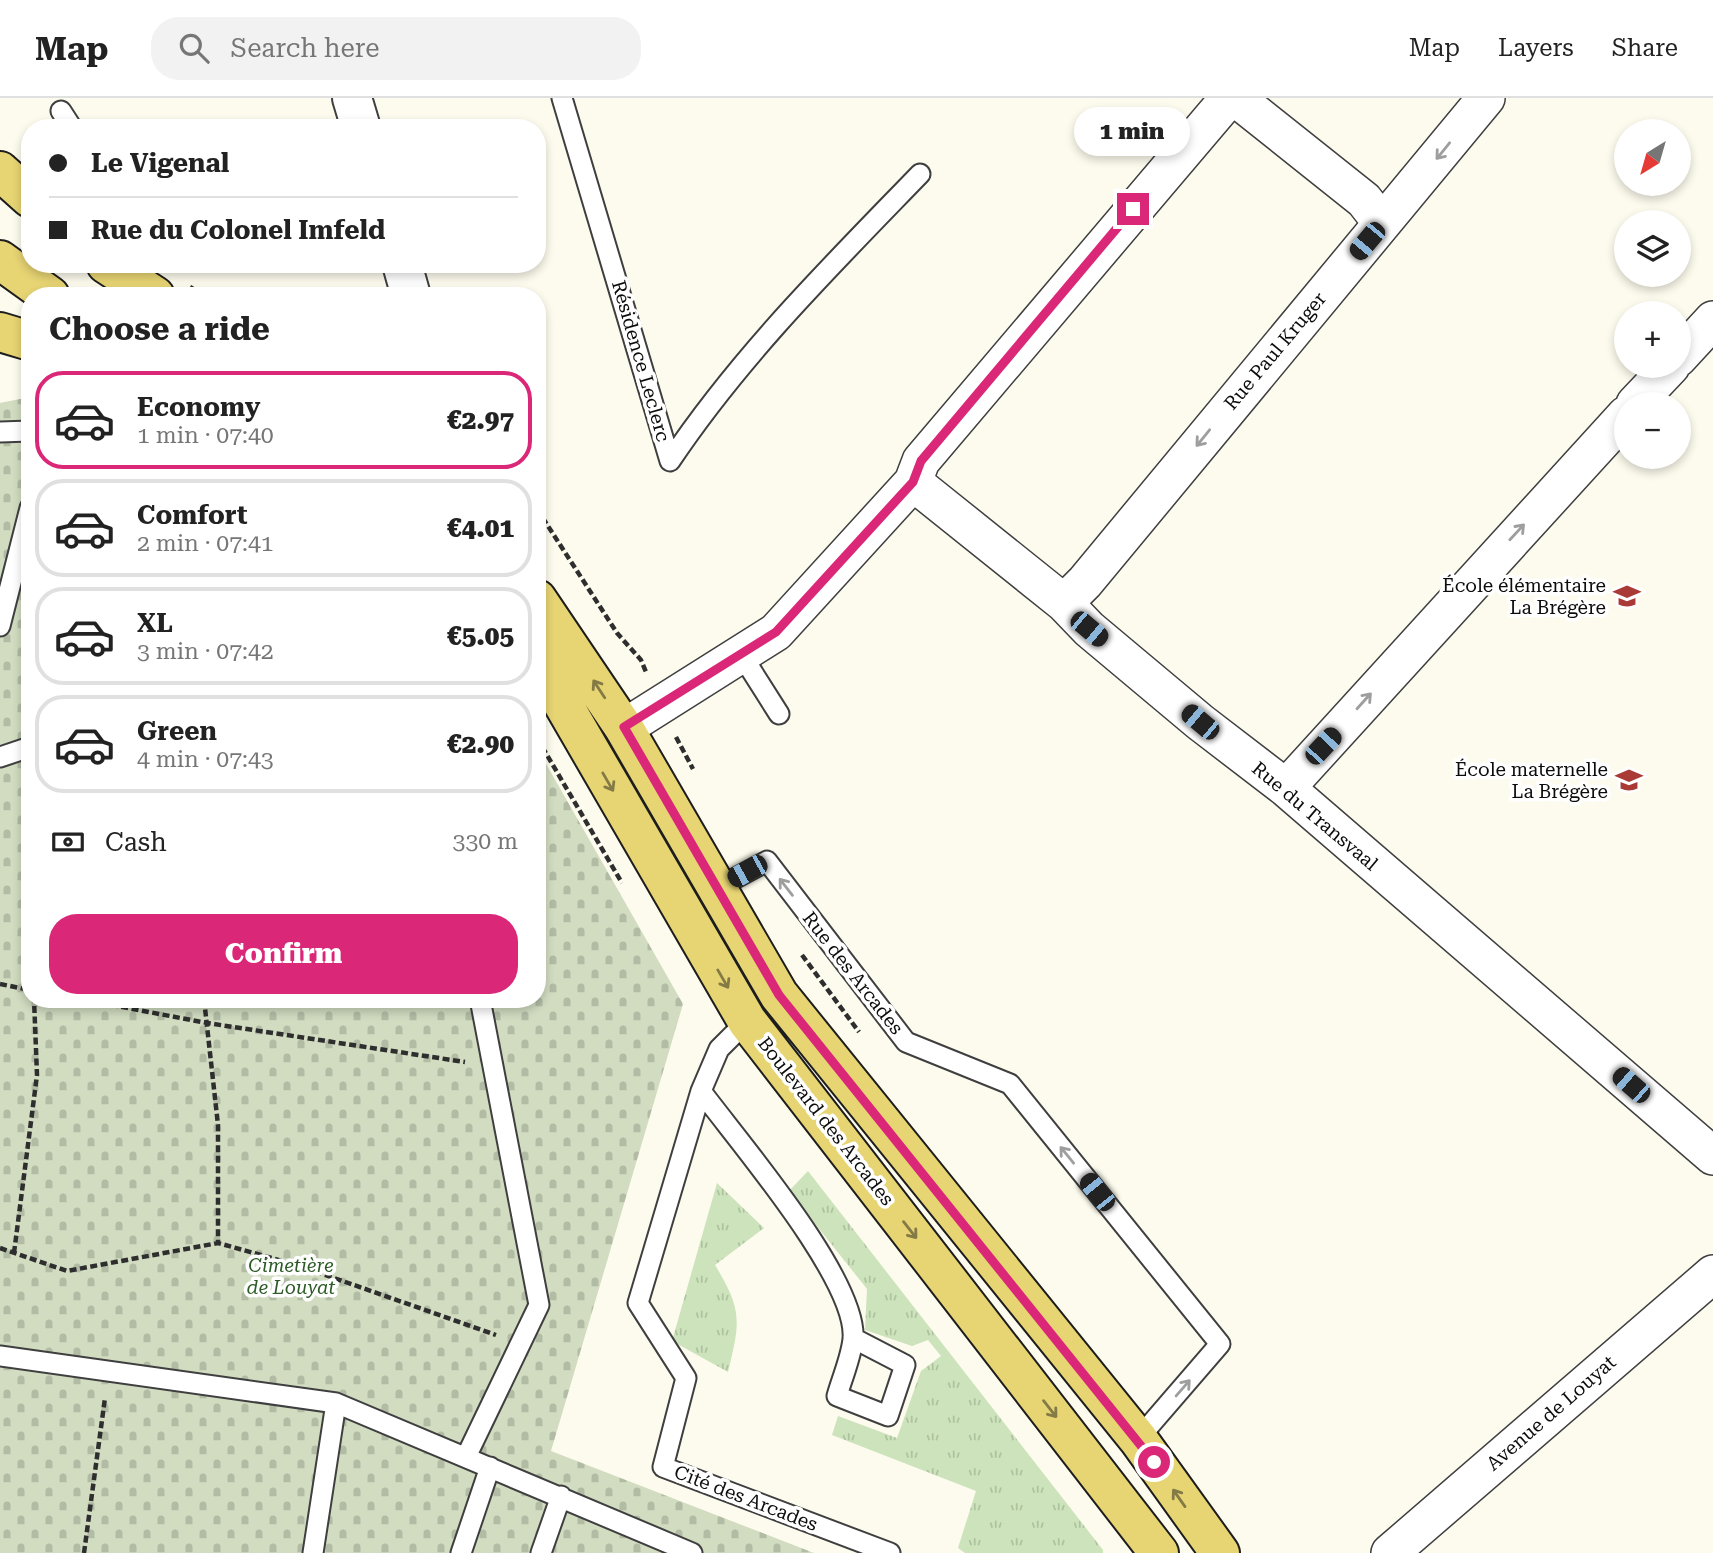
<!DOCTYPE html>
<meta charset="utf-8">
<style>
:root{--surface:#fff;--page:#f2f2f2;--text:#222;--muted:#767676;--line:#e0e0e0;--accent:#db2777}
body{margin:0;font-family:"Roboto Serif",serif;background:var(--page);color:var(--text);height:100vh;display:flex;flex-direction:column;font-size:26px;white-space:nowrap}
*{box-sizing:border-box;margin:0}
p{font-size:23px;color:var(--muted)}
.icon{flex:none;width:38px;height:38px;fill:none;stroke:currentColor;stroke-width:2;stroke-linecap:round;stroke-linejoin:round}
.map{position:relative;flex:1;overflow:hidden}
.panel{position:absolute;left:21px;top:189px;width:525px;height:721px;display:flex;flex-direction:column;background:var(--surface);border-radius:28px;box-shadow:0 4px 10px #0003}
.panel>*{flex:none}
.top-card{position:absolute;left:21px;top:21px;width:525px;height:154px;border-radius:28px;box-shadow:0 4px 10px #0003;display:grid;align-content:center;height:154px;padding:0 28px;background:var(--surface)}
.needle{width:46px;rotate:217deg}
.fabs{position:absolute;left:1614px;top:21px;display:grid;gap:14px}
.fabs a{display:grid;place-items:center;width:77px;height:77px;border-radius:50%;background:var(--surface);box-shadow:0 4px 10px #0003;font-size:35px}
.end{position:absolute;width:32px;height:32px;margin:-16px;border:9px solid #db2777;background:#fff;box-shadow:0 0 0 4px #fff}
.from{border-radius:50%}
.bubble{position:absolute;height:49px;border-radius:24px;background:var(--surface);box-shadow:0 4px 10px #0003;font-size:23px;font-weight:800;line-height:49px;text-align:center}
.car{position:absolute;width:21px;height:42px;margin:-21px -10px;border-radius:9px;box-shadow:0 0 5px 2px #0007;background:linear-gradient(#222 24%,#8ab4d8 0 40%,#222 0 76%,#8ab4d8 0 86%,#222 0)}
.top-card b{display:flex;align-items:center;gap:24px;height:66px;font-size:26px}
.top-card b+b{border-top:2px solid var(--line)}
.top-card i{width:18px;height:18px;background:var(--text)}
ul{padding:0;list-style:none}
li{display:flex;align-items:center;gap:21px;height:98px;margin:0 14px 10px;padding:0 14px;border:4px solid var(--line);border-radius:28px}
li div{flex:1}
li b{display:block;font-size:26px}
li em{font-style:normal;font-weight:800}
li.active{border-color:var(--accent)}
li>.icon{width:63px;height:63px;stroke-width:1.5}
h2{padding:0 28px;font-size:32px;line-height:84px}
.pay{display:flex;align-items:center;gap:18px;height:77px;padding:0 28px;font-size:26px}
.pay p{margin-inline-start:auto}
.primary-button{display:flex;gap:14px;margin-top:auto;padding:14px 28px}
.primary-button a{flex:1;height:80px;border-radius:28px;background:var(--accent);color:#fff;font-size:28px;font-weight:800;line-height:80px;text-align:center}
header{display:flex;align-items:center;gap:42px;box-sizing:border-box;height:98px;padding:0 35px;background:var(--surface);border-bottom:2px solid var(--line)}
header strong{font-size:33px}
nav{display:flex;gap:38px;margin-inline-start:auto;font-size:24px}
.search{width:490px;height:63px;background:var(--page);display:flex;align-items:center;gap:18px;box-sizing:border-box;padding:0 24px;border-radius:28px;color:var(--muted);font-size:26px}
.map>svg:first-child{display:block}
.grass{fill:url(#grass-tufts)}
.cemetery{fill:url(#cemetery-stones)}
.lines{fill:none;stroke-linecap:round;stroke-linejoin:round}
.service-casing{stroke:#3f3f3f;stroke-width:23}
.minor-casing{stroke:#3f3f3f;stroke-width:40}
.tertiary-casing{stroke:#3f3f3f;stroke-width:42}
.primary-casing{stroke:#1d1d1d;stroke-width:42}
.path{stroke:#2e2e2e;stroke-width:4.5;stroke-dasharray:7 3.5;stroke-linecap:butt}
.service{stroke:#fff;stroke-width:19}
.minor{stroke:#fff;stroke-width:37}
.tertiary{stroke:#fff;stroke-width:38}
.primary{stroke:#e7d473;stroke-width:38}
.oneway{stroke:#9e9e9e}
.oneway2{stroke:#847a45}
.route{stroke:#db2777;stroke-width:9}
.labels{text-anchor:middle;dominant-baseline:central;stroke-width:7;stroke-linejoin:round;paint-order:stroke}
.street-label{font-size:19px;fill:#0c0c0c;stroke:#fff}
.poi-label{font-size:19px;fill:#0c0c0c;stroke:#fff;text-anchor:end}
.park-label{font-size:19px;font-style:italic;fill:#2c5b25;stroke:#fff}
</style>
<header>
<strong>Map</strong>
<div class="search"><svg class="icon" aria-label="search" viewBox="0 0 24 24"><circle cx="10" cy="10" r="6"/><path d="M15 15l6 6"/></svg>Search here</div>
<nav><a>Map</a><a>Layers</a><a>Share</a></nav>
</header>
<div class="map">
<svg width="1713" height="1455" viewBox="0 0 1713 1455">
<defs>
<pattern id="grass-tufts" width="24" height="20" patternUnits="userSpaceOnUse" patternTransform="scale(1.75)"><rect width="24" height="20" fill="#cce3bb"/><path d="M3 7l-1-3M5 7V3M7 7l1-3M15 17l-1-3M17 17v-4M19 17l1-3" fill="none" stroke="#aec2a0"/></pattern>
<pattern id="cemetery-stones" width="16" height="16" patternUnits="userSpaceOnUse" patternTransform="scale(1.75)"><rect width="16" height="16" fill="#d1dcc1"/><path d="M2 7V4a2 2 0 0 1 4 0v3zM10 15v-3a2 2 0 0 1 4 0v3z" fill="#b2bca5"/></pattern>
</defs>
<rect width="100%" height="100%" fill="#fdfbed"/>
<path class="grass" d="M808,1073L1103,1452V1455H965L958,1450L976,1393L832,1337L838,1318L897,1340L921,1273L941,1258L928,1242L912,1248L865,1232L867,1191L789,1093Z
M717,1085L764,1130L715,1167C743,1213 740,1224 728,1274L672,1243Z"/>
<path class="cemetery" d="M30,299V901H537V650L683,906L551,1353L814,1455H0V305Z"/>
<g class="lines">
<defs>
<path id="service" d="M562,0L670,363C741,257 831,168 920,76
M61,13L72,30
M0,334L30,333
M0,528L30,410
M741,556L779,616
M0,659L30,649
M717,790L767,763L906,944L1010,986L1220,1246L1138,1341
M747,923L719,951L701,993L638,1205L686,1280L663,1369L890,1455
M701,993C738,1043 858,1182 853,1241C851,1260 842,1280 837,1298L888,1318L905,1267L853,1240
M0,1258L336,1305L692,1455
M466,1359L539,1207L480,901
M313,1455L336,1305
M461,1455L490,1369
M541,1455L561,1398"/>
<path id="minor" d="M1236,0L1364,102L1382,125
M1678,260L1713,222
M1635,306L1671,268
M913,384L1064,505L1089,531L1200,624L1286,690L1713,1058
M1064,505L1085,484L1486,0
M624,630L776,534L913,384L921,363L1229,0
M1286,690L1626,317
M1390,1455L1713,1176"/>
<path id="tertiary" d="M352,0L361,30
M402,166L411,198"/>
<path id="primary" d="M0,73L30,100
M0,162L50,198
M106,166L155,198
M0,234L30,243
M537,501L624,630L779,897L1138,1341L1220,1455
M537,561L747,923L1159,1455"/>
</defs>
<use href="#service" class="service-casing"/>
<use href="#minor" class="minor-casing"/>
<use href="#tertiary" class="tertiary-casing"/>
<use href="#primary" class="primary-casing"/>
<path class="path" d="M190,189L205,198
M537,411L617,535L641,562L646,574
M676,639L693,671
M537,640L622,785
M802,857L859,934
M0,886L30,892
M80,901L207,925L465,964
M204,901L218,1027V1145
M0,1150L67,1173L218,1145L300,1168L496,1237
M14,1155L37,977L34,901
M84,1455L105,1300"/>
<use href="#service" class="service"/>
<use href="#minor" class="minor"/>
<use href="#tertiary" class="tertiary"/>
<use href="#primary" class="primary"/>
</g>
<defs><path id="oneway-shaft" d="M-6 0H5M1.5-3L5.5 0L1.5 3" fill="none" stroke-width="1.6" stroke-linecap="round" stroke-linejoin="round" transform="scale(1.75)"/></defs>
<g class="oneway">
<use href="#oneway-shaft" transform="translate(1443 53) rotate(129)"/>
<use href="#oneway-shaft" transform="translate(1203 340) rotate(129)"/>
<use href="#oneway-shaft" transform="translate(1517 434) rotate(-47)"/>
<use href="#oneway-shaft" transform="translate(1364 603) rotate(-48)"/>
<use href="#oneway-shaft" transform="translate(786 789) rotate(-128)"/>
<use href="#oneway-shaft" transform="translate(1067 1057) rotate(-129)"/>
<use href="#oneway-shaft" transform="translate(1183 1290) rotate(-49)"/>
</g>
<g class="oneway2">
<use href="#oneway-shaft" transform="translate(599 591) rotate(-123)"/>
<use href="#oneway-shaft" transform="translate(608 684) rotate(60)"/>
<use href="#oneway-shaft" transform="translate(723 881) rotate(60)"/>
<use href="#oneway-shaft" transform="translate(910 1132) rotate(52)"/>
<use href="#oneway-shaft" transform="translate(1050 1311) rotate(52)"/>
<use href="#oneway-shaft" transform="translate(1179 1400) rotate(-125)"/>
</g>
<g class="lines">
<path class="route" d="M1133,111L921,363L913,384L776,534L624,629L779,897L1154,1364"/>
</g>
<defs>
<symbol id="school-bare" viewBox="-9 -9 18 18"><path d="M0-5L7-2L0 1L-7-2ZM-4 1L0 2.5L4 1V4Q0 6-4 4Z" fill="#aa3a36" stroke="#fff" stroke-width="2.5" paint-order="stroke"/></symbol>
</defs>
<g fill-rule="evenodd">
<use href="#school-bare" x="1608" y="479" width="38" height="38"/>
<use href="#school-bare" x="1610" y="663" width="38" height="38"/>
</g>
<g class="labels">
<g class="street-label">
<text transform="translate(1275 253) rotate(-50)">Rue Paul Kruger</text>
<text transform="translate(641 263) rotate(74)">Résidence Leclerc</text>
<text transform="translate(1315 718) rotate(40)">Rue du Transvaal</text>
<text transform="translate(853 875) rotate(52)">Rue des Arcades</text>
<text transform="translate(826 1023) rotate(52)">Boulevard des Arcades</text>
<text transform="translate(1551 1315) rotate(-41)">Avenue de Louyat</text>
<text transform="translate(746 1400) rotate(21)">Cité des Arcades</text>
</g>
<g class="poi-label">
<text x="1606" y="487">École élémentaire<tspan x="1606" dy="22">La Brégère</tspan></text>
<text x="1608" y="671">École maternelle<tspan x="1608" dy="22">La Brégère</tspan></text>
</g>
<g class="park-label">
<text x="291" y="1167">Cimetière<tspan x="291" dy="22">de Louyat</tspan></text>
</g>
</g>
</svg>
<div class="fabs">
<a><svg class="needle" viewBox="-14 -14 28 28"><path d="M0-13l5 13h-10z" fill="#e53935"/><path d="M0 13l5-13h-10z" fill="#767676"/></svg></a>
<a><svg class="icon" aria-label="layers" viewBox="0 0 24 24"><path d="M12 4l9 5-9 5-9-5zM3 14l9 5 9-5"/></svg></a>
<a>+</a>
<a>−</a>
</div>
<i class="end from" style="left:1154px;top:1364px"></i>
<i class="end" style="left:1133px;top:111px"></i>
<div class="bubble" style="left:1074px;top:9px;width:116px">1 min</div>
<i class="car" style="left:1367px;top:143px;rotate:220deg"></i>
<i class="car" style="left:1089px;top:531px;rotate:130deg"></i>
<i class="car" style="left:1200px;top:624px;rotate:310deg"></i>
<i class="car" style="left:1323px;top:648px;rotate:43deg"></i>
<i class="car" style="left:747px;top:773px;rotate:241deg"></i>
<i class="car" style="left:1631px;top:987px;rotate:311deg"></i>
<i class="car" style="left:1097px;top:1094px;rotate:321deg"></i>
<div class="top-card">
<b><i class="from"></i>Le Vigenal</b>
<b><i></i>Rue du Colonel Imfeld</b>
</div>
<section class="panel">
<h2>Choose a ride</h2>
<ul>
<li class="active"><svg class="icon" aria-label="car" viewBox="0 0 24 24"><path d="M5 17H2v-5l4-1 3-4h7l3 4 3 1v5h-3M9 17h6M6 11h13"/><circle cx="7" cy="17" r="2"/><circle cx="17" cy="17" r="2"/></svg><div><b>Economy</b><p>1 min · 07:40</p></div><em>€2.97</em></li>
<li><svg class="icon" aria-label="car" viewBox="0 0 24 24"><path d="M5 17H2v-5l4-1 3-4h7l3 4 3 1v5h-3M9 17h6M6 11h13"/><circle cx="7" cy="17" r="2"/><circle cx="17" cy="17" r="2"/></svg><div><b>Comfort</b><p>2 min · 07:41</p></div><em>€4.01</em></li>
<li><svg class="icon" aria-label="car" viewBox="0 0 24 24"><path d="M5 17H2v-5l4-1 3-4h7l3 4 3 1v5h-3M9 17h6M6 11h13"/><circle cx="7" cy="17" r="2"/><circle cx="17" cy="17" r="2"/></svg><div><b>XL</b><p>3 min · 07:42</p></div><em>€5.05</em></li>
<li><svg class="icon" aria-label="car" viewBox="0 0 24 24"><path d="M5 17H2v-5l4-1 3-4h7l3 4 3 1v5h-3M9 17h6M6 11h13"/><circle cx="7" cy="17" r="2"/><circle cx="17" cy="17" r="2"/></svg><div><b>Green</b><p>4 min · 07:43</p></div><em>€2.90</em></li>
</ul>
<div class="pay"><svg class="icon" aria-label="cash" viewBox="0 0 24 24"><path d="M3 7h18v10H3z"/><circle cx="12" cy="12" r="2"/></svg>Cash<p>330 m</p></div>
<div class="primary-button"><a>Confirm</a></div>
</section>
</div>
